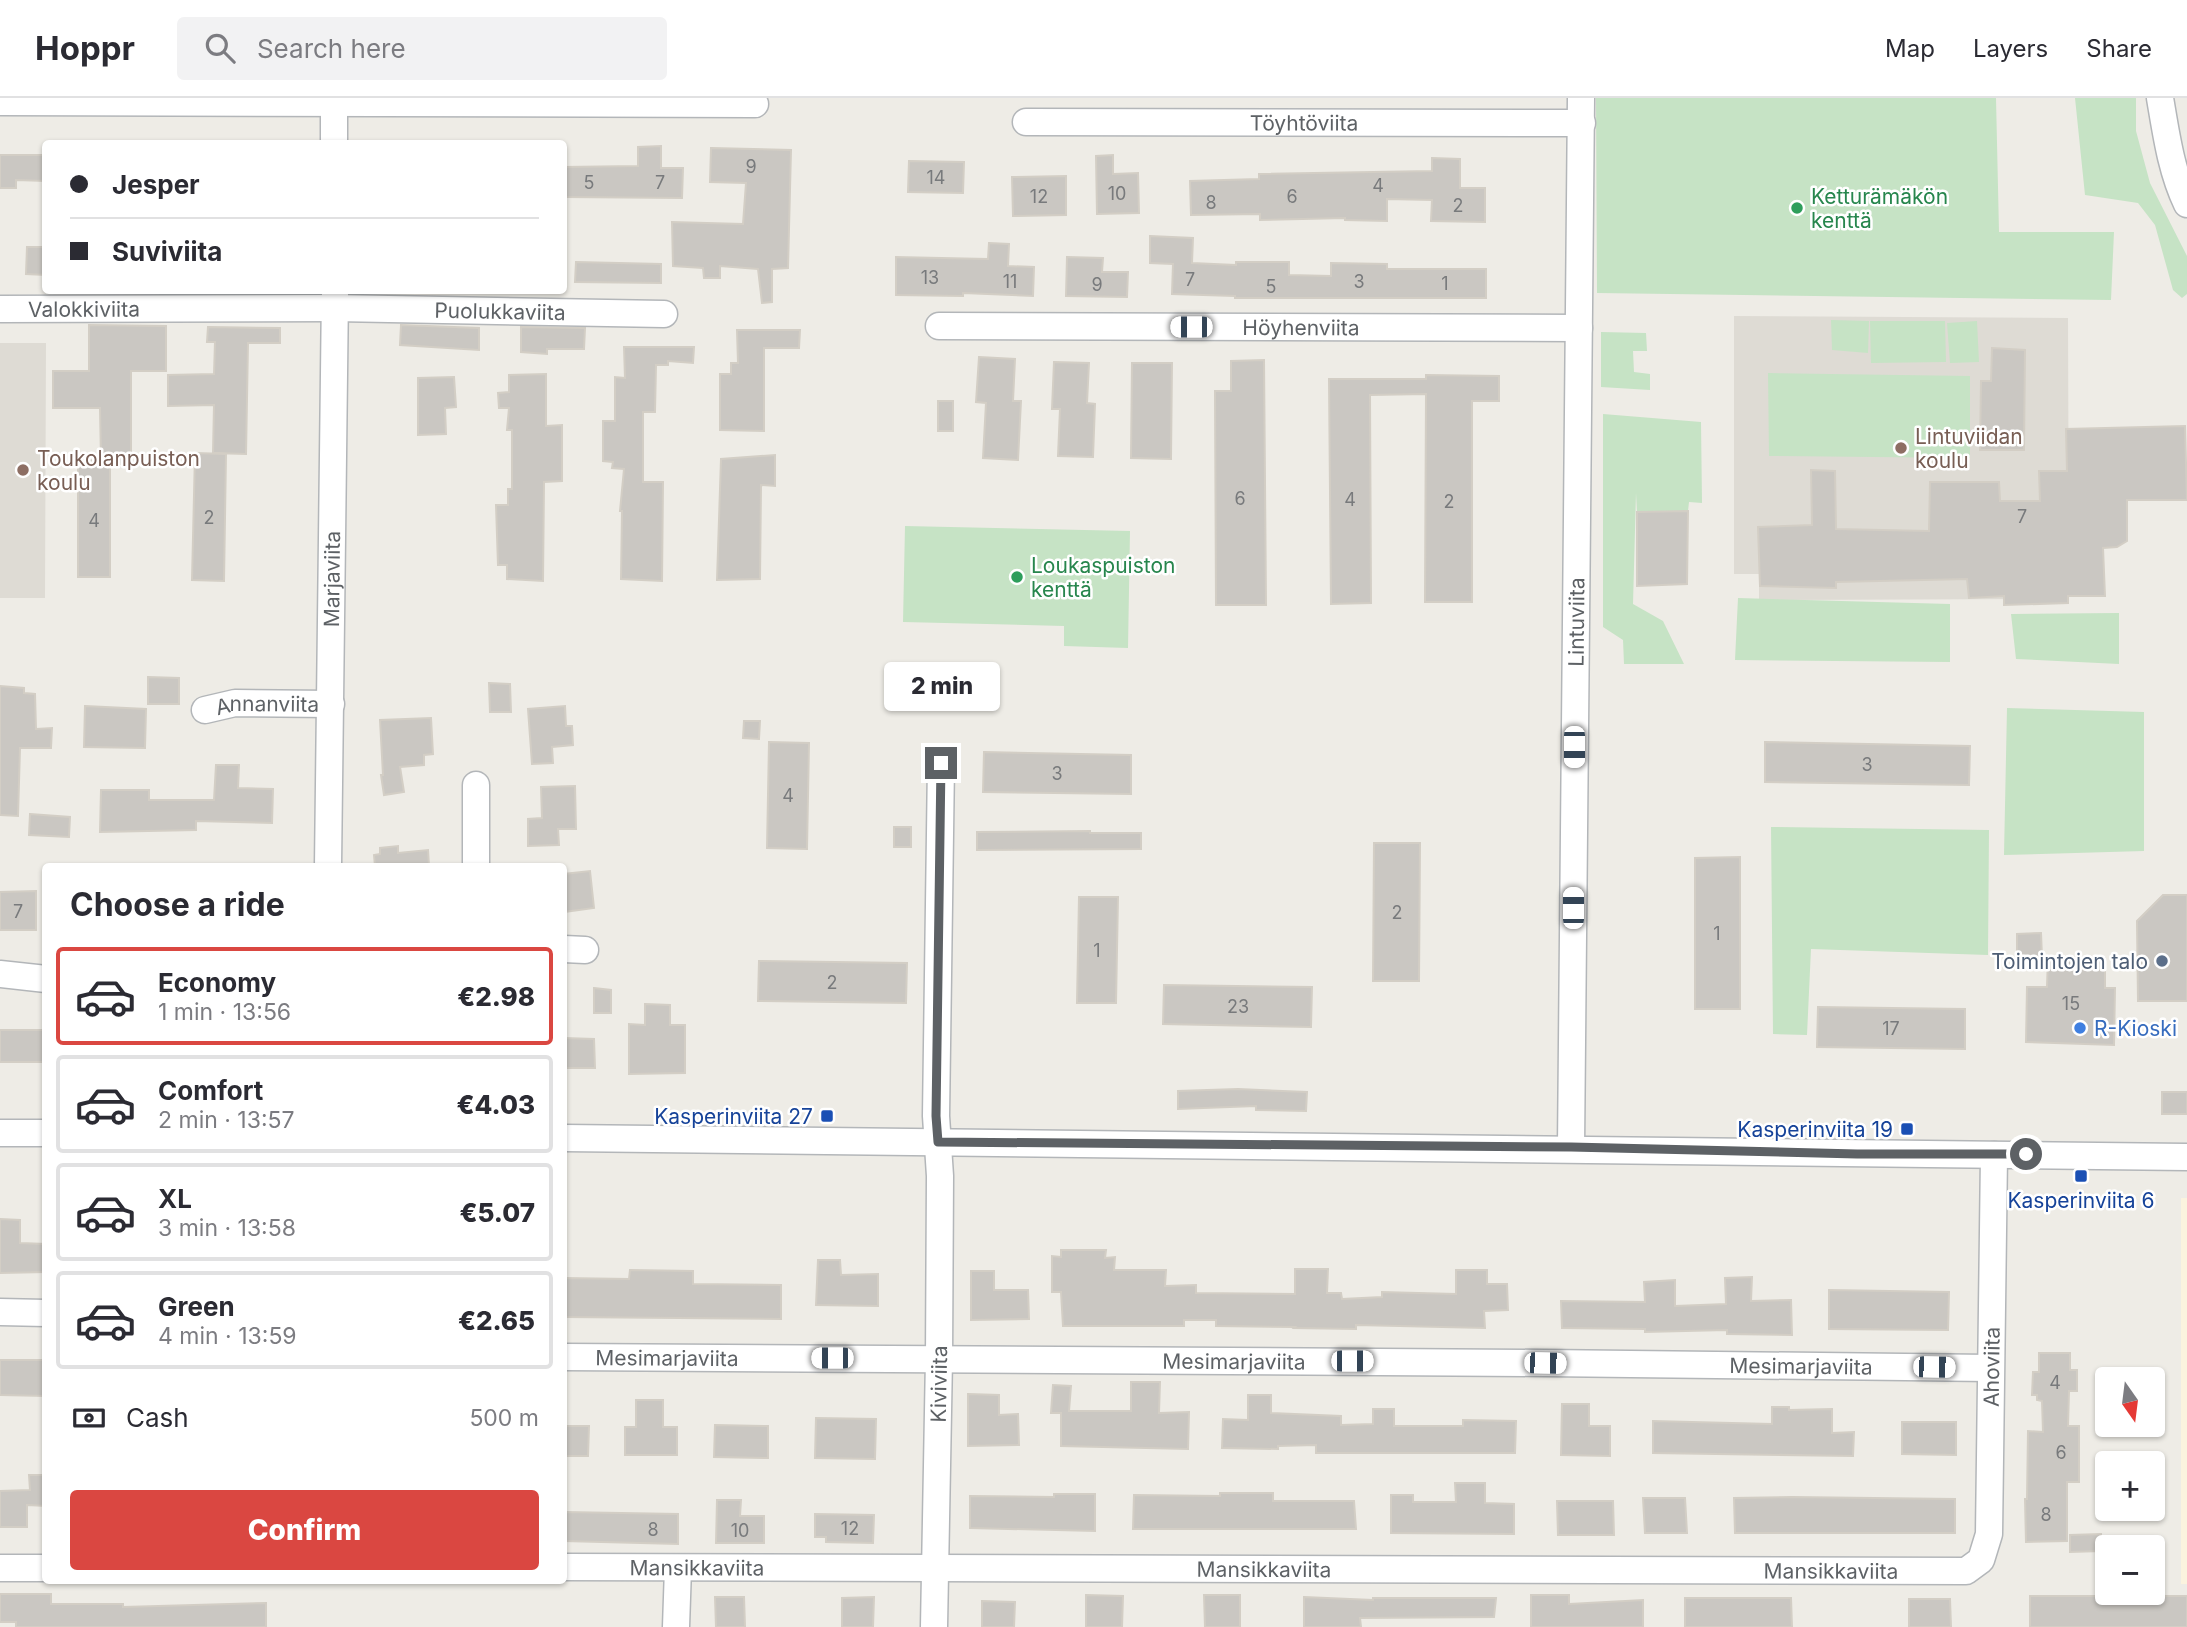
<!DOCTYPE html>
<meta charset="utf-8">
<style>
:root{--surface:#fff;--page:#f2f2f3;--text:#2b2b33;--muted:#7c7c81;--line:#e1e1e2;--accent:#da4741}
body{margin:0;font-family:Inter,sans-serif;background:var(--page);color:var(--text);height:100vh;display:flex;flex-direction:column;font-size:26px;white-space:nowrap}
*{box-sizing:border-box;margin:0}
p{font-size:23px;color:var(--muted)}
.icon{flex:none;width:38px;height:38px;fill:none;stroke:currentColor;stroke-width:2;stroke-linecap:round;stroke-linejoin:round}
.map{position:relative;flex:1;overflow:hidden}
.details{position:absolute;left:42px;top:765px;width:525px;height:721px;display:flex;flex-direction:column;background:var(--surface);border-radius:7px;box-shadow:0 2px 5px #0004}
.details>*{flex:none}
.top-card{position:absolute;left:42px;top:42px;width:525px;height:154px;border-radius:7px;box-shadow:0 2px 5px #0004;display:grid;align-content:center;height:154px;padding:0 28px;background:var(--surface)}
.needle{width:46px;rotate:166deg}
.fabs{position:absolute;left:2095px;top:1269px;display:grid;gap:14px}
.fabs a{display:grid;place-items:center;width:70px;height:70px;border-radius:7px;background:var(--surface);box-shadow:0 2px 5px #0004;font-size:35px}
.end{position:absolute;width:32px;height:32px;margin:-16px;border:9px solid #5d6165;background:#fff;box-shadow:0 0 0 4px #fff}
.from{border-radius:50%}
.bubble{position:absolute;height:49px;border-radius:7px;background:var(--surface);box-shadow:0 2px 5px #0004;font-size:23px;font-weight:800;line-height:49px;text-align:center}
.car{position:absolute;width:21px;height:42px;margin:-21px -10px;border-radius:9px;box-shadow:0 0 5px 2px #0007;background:linear-gradient(#fff 24%,#345 0 40%,#fff 0 76%,#345 0 86%,#fff 0)}
.top-card b{display:flex;align-items:center;gap:24px;height:66px;font-size:26px}
.top-card b+b{border-top:2px solid var(--line)}
.top-card i{width:18px;height:18px;background:var(--text)}
ul{padding:0;list-style:none}
li{display:flex;align-items:center;gap:21px;height:98px;margin:0 14px 10px;padding:0 14px;border:4px solid var(--line);border-radius:7px}
li div{flex:1}
li b{display:block;font-size:26px}
li em{font-style:normal;font-weight:800}
li.current{border-color:var(--accent)}
li>.icon{width:63px;height:63px;stroke-width:1.5}
h2{padding:0 28px;font-size:32px;line-height:84px}
.pay{display:flex;align-items:center;gap:18px;height:77px;padding:0 28px;font-size:26px}
.pay p{margin-inline-start:auto}
.cta{display:flex;gap:14px;margin-top:auto;padding:14px 28px}
.cta a{flex:1;height:80px;border-radius:7px;background:var(--accent);color:#fff;font-size:28px;font-weight:800;line-height:80px;text-align:center}
header{display:flex;align-items:center;gap:42px;box-sizing:border-box;height:98px;padding:0 35px;background:var(--surface);border-bottom:2px solid var(--line)}
header strong{font-size:33px}
nav{display:flex;gap:38px;margin-inline-start:auto;font-size:24px}
.search{width:490px;height:63px;background:var(--page);display:flex;align-items:center;gap:18px;box-sizing:border-box;padding:0 24px;border-radius:7px;color:var(--muted);font-size:26px}
.map>svg:first-child{display:block}
.commercial{fill:#fbf3de}
.education{fill:#dedbd4}
.green{fill:#c6e3c5}
.building{fill:#cac7c2;stroke:#d3cec5;stroke-width:2}
.lines{fill:none;stroke-linecap:round;stroke-linejoin:round}
.minor-casing{stroke:#b3b6b9;stroke-width:29}
.minor{stroke:#fff;stroke-width:26}
.route{stroke:#5d6165;stroke-width:9}
.leisure-dot{fill:#2e9e5b;stroke:#fff;stroke-width:2.5}
.education-dot{fill:#8d6e63;stroke:#fff;stroke-width:2.5}
.service-dot{fill:#5c6f8a;stroke:#fff;stroke-width:2.5}
.shop-dot{fill:#3f7fe0;stroke:#fff;stroke-width:2.5}
.transit-dot{fill:#1a4fb4;stroke:#fff;stroke-width:2.5}
.labels{text-anchor:middle;dominant-baseline:central;stroke-width:5;stroke-linejoin:round;paint-order:stroke}
.number-label{font-size:18px;fill:#787a7c}
.street-label{font-size:21px;fill:#5d6165;stroke:#fff}
.leisure-label{font-size:21px;fill:#27864d;stroke:#fff;text-anchor:start}
.education-label{font-size:21px;fill:#785e54;stroke:#fff;text-anchor:start}
.service-label{font-size:21px;fill:#4e5e75;stroke:#fff;text-anchor:end}
.shop-label{font-size:21px;fill:#366cbe;stroke:#fff;text-anchor:start}
.transit-label{font-size:21px;fill:#164399;stroke:#fff;text-anchor:end}
</style>
<header>
<strong>Hoppr</strong>
<div class="search"><svg class="icon" aria-label="search" viewBox="0 0 24 24"><circle cx="10" cy="10" r="6"/><path d="M15 15l6 6"/></svg>Search here</div>
<nav><a>Map</a><a>Layers</a><a>Share</a></nav>
</header>
<div class="map">
<svg width="2187" height="1529" viewBox="0 0 2187 1529">
<rect width="100%" height="100%" fill="#eeece6"/>
<path class="commercial" d="M2181,1100H2187V1486H2181Z"/>
<path class="education" d="M1734,218L2068,220L2069,501L1759,502V476H1734Z
M0,245H46L45,500H0Z"/>
<path class="green" d="M1596,0H1996L1999,134H2114L2111,202L1597,195Z
M2075,0H2136V33L2150,85L2187,158V196L2182,200L2173,192L2155,127L2138,105L2085,97Z
M1831,222L1869,223L1868,255L1832,252Z
M1870,223H1945L1946,264L1871,265Z
M1977,223L1979,264L1950,265L1947,225Z
M1601,234L1646,235L1647,253H1633L1634,274L1650,276V292L1601,289Z
M1768,275L1970,278V360L1769,358Z
M1603,316L1701,324L1702,405L1689,404L1688,413L1637,414L1636,395L1633,506L1663,523L1684,566H1624L1623,542L1603,529Z
M905,428L1130,433L1128,550L1064,548V528L903,524Z
M1738,500L1950,506V564L1735,562Z
M2119,515V566L2016,561L2011,516Z
M2007,610L2144,614V753L2004,757Z
M1771,729L1989,732L1988,857L1811,851L1807,937L1773,936Z"/>
<path class="building" d="M661,48V70H683L682,100L564,99V69L638,68V49Z
M711,50L791,52L788,170L772,171V204L762,205L758,171L720,168V180H704L703,170L673,168L672,124L743,126L746,85L710,84Z
M0,57H46V83L16,82V90H0Z
M1113,57V76L1138,75L1139,115L1097,116L1096,58Z
M1432,60L1460,61V90H1485V124L1431,123L1432,102L1387,101V123L1345,122V120L1260,122V116L1191,117L1190,83L1259,81V76L1432,73Z
M909,63L964,64L963,95L908,94Z
M1066,78V117L1013,118L1012,79Z
M1150,138L1193,140L1192,165L1236,167V164H1289V177L1331,178V165L1387,166V171H1486V200H1235V198L1172,196L1173,166L1150,165Z
M989,145L1009,146L1008,168L1034,169L1033,198L963,195V198L896,197V159L988,161Z
M27,149H46V177L26,176Z
M1067,159L1103,160L1102,174H1128L1127,199L1066,198Z
M576,164L661,166V185L575,184Z
M89,227L166,228V273H131V366H110V479H78V363L101,362L100,310H53V273H89Z
M401,227L479,230V252L400,247Z
M208,229L280,230V245H248L246,356L213,355L214,307L168,308V277L214,276L215,244H207Z
M521,229L585,230L584,251H547V256L521,254Z
M737,232H800L799,250H764V333L720,332V276H731V265H738Z
M624,249H694L693,265L668,263V267H656L655,314H643V384H663L662,483L621,481L622,413H620L624,371L612,370L613,364L603,363V323H615V279L625,280Z
M1992,250L2025,252L2024,352H1980L1981,283H1991Z
M979,259L1015,261L1013,303H1021L1018,362L983,360L986,305L976,304Z
M1264,262L1266,507H1216L1215,293H1231V263Z
M1054,264L1089,265L1087,305L1095,306L1093,359L1058,358L1060,311H1052Z
M1132,265H1172L1171,361L1131,360Z
M546,276V328L562,327V383L544,384L543,483L507,481V467H498L496,407H508V391H512V332H507L509,310H499L498,295L509,294V277Z
M1426,277L1499,278V303H1472V504H1425L1426,296L1370,297L1371,505L1331,506L1329,281H1426Z
M454,279L456,309L445,310L446,336L418,337V280Z
M938,303H953V333H938Z
M2185,328L2187,402H2127V443L2117,449L2103,450L2105,498H2068V505L2004,507V498L1969,500L1967,481L1836,484V490L1760,488L1758,429L1812,427L1811,372L1835,373L1836,431L1929,433L1930,384H1999L2000,403H2040L2039,373H2067L2066,331Z
M195,355L226,356L224,483L192,482Z
M775,357V388L761,387L760,481L717,482L721,361Z
M1688,413L1687,486L1637,488V414Z
M148,579L179,580V606H148Z
M489,585L510,586L511,614H490Z
M0,588L24,590V595L35,596L36,631L52,630L51,650H20L18,718L0,717Z
M85,608L146,611L145,650L84,649Z
M565,608L566,628H572L573,647L552,649L553,665L532,666L528,611Z
M431,620L433,656L424,657V667L400,669L404,694L384,697L381,677H383L380,622Z
M744,623H760L759,641L743,640Z
M769,644L809,645L807,751L767,750Z
M1765,644L1970,648L1969,687L1765,684Z
M984,654L1131,657V696L983,694Z
M216,667H239L238,690L273,691L272,725L196,723V732L100,734L101,692H149V702H214Z
M575,688L576,731H558L559,747L528,748V721L542,720L541,689Z
M30,716L70,719L69,739L29,737Z
M894,729H911V749H894Z
M1090,733V735H1141V751L977,752V734Z
M1374,745H1420L1419,883H1373Z
M398,748V755L428,752L429,768H375L374,757L380,756V750Z
M1740,759V911H1695V760Z
M590,773L594,810L564,814V776Z
M36,793V832H0V794Z
M2163,797H2187V903H2138L2137,823Z
M1079,799H1118L1116,905H1077Z
M2041,835L2042,859L2017,860V836Z
M2048,859L2105,860V890H2115L2114,947L2026,944L2027,889H2047Z
M759,863L907,865L906,905L758,903Z
M1164,887L1312,889L1311,929L1163,926Z
M594,890L611,892V915H594Z
M645,906L670,907V927H685V975L629,976V926L645,927Z
M1818,909L1965,911V951L1817,949Z
M0,932H45L46,964H0Z
M564,940L594,941L595,970H564Z
M1238,991L1307,994L1306,1013L1256,1012V1008L1178,1011V993Z
M2162,994H2187V1016H2162Z
M0,1121L20,1122V1145L46,1146V1174L0,1175Z
M1061,1152H1106L1105,1160L1115,1159L1114,1172H1166L1165,1188L1196,1187V1195L1295,1196V1171H1328L1327,1195H1341L1342,1201L1382,1199V1194L1456,1196V1172H1487V1186H1507L1508,1212L1484,1213L1485,1230L1356,1227V1231L1294,1230L1295,1229L1216,1228V1222H1184V1228H1063L1061,1194H1052V1158L1061,1159Z
M818,1162H840L841,1177L878,1176V1208L816,1207Z
M630,1172L693,1173V1186L781,1187V1221L564,1219V1180L629,1181Z
M971,1173H994V1192H1028L1029,1221L971,1222Z
M1752,1179L1751,1203L1791,1202L1792,1237L1727,1236V1232L1645,1234V1231L1562,1230L1561,1203L1645,1204L1644,1184L1675,1182V1208L1726,1206L1725,1180Z
M1829,1192L1949,1194L1948,1232L1829,1231Z
M2039,1255H2070V1272H2077V1293H2069L2068,1328H2079V1384H2067V1443L2026,1444L2025,1401H2027L2028,1333L2043,1334L2042,1303L2037,1302V1297H2032L2033,1274H2039Z
M0,1262H46V1298L0,1297Z
M1131,1284H1160L1159,1315L1189,1314L1188,1351L1061,1348V1315H1051L1053,1287L1071,1288L1069,1313H1131Z
M968,1296L999,1297V1317L1018,1316L1019,1347L968,1348Z
M1248,1297H1271V1315L1341,1318V1327L1373,1326V1311H1394V1328H1463V1322L1516,1323L1515,1355H1316V1347L1278,1348V1351L1222,1350L1223,1321L1248,1322Z
M636,1302H663V1329H677V1357H625V1329H636Z
M1562,1306H1589V1328H1610V1358L1561,1357Z
M1772,1309H1789V1312L1832,1311V1335L1854,1334L1853,1358L1653,1355V1323L1772,1326Z
M816,1320L876,1321L875,1361L815,1360Z
M1902,1324H1956V1357L1902,1356Z
M715,1327L768,1328V1360L714,1359Z
M564,1328H589L588,1358H564Z
M29,1377H46V1408L27,1407V1429H0V1393L30,1392Z
M1455,1385H1485V1405L1514,1406V1436L1391,1435V1397H1413V1404H1456Z
M1220,1395H1273V1403H1354L1356,1431H1133L1134,1397L1220,1398Z
M1054,1396H1095V1433L970,1430V1398L1054,1399Z
M1792,1399L1955,1401V1435H1735L1734,1400Z
M1643,1400H1685L1687,1435H1645Z
M717,1402H741L740,1418H764V1445H716Z
M1557,1403H1613L1614,1437H1558Z
M564,1414L678,1416V1446L564,1443Z
M815,1416L874,1417L873,1445L826,1444V1439H815Z
M2101,1436V1453L2070,1454V1437Z
M0,1496H51V1506H123V1509L266,1505V1529H16V1524H0Z
M1086,1497L1123,1498L1122,1529H1086Z
M1204,1497H1240V1529H1205Z
M1531,1497H1569V1506L1643,1502V1529H1531Z
M2030,1498H2187V1529H2030Z
M715,1499H744L745,1529H716Z
M874,1499L873,1529H842V1500Z
M1304,1499L1373,1502V1500H1496L1494,1519L1360,1520L1361,1529H1304Z
M1685,1500H1791L1792,1529H1685Z
M1909,1501H1950L1951,1529H1909Z
M982,1503L1015,1504L1014,1529H982Z"/>
<g class="lines">
<defs>
<g id="minor">
<path d="M334,0V46"/>
<path d="M2160,0C2166,35 2171,73 2187,106"/>
<path d="M0,4L755,6"/>
<path id="s1" d="M1026,24L1582,25"/>
<path id="s2" d="M0,211L335,210L664,216"/>
<path id="s3" d="M939,228L1579,230"/>
<path id="s4" d="M205,612L235,605L331,606"/>
<path id="s5" d="M328,768L335,194"/>
<path d="M476,768V687"/>
<path d="M564,851L585,852"/>
<path d="M0,876L46,881"/>
<path d="M0,1035H46"/>
<path d="M564,1040C1105,1045 1646,1050 2187,1059"/>
<path id="s6" d="M1571,1049L1581,0"/>
<path d="M0,1214L46,1215"/>
<path id="s7" d="M564,1259L1545,1265L1990,1270"/>
<path id="s8" d="M564,1469L1966,1473L1981,1462L1989,1436L1994,1057"/>
<path d="M0,1470H46"/>
<path d="M676,1529L678,1470"/>
<path id="s9" d="M934,1529L939,1260L940,1078L936,1018L941,665"/>
</g>
</defs>
<use href="#minor" class="minor-casing"/>
<use href="#minor" class="minor"/>
</g>
<g class="lines">
<path class="route" d="M941,665L936,1018L938,1044L1571,1049L1857,1056H2026"/>
</g>
<g class="leisure-dot">
<circle cx="1797" cy="110" r="7"/>
<circle cx="1017" cy="479" r="7"/>
</g>
<g class="education-dot">
<circle cx="1901" cy="350" r="7"/>
<circle cx="23" cy="372" r="7"/>
</g>
<circle class="service-dot" cx="2162" cy="863" r="7"/>
<circle class="shop-dot" cx="2080" cy="930" r="7"/>
<g class="transit-dot">
<rect x="820" y="1011" width="14" height="14" rx="3.5"/>
<rect x="1900" y="1024" width="14" height="14" rx="3.5"/>
<rect x="2074" y="1071" width="14" height="14" rx="3.5"/>
</g>
<g class="labels">
<g class="number-label">
<text x="751" y="68">9</text>
<text x="936" y="79">14</text>
<text x="589" y="84">5</text>
<text x="660" y="84">7</text>
<text x="1378" y="87">4</text>
<text x="1117" y="95">10</text>
<text x="1039" y="98">12</text>
<text x="1292" y="98">6</text>
<text x="1211" y="104">8</text>
<text x="1458" y="107">2</text>
<text x="930" y="179">13</text>
<text x="1190" y="181">7</text>
<text x="1010" y="183">11</text>
<text x="1359" y="183">3</text>
<text x="1445" y="185">1</text>
<text x="1097" y="186">9</text>
<text x="1271" y="188">5</text>
<text x="1240" y="400">6</text>
<text x="1350" y="401">4</text>
<text x="1449" y="403">2</text>
<text x="2022" y="418">7</text>
<text x="209" y="419">2</text>
<text x="94" y="422">4</text>
<text x="1867" y="666">3</text>
<text x="1057" y="675">3</text>
<text x="788" y="697">4</text>
<text x="18" y="813">7</text>
<text x="1397" y="814">2</text>
<text x="1717" y="835">1</text>
<text x="1097" y="852">1</text>
<text x="832" y="884">2</text>
<text x="2071" y="905">15</text>
<text x="1238" y="908">23</text>
<text x="1891" y="930">17</text>
<text x="2055" y="1284">4</text>
<text x="2061" y="1354">6</text>
<text x="2046" y="1416">8</text>
<text x="850" y="1430">12</text>
<text x="653" y="1431">8</text>
<text x="740" y="1432">10</text>
</g>
<g class="street-label">
<text stroke="none"><textPath href="#s1" startOffset="278">Töyhtöviita</textPath></text>
<text stroke="none"><textPath href="#s2" startOffset="84">Valokkiviita</textPath></text>
<text stroke="none"><textPath href="#s2" startOffset="500">Puolukkaviita</textPath></text>
<text stroke="none"><textPath href="#s3" startOffset="362">Höyhenviita</textPath></text>
<text stroke="none"><textPath href="#s5" startOffset="287">Marjaviita</textPath></text>
<text stroke="none"><textPath href="#s6" startOffset="525">Lintuviita</textPath></text>
<text stroke="none"><textPath href="#s4" startOffset="63">Annanviita</textPath></text>
<text stroke="none"><textPath href="#s7" startOffset="103">Mesimarjaviita</textPath></text>
<text stroke="none"><textPath href="#s7" startOffset="670">Mesimarjaviita</textPath></text>
<text stroke="none"><textPath href="#s7" startOffset="1237">Mesimarjaviita</textPath></text>
<text stroke="none"><textPath href="#s8" startOffset="1615">Ahoviita</textPath></text>
<text stroke="none"><textPath href="#s9" startOffset="243">Kiviviita</textPath></text>
<text stroke="none"><textPath href="#s8" startOffset="133">Mansikkaviita</textPath></text>
<text stroke="none"><textPath href="#s8" startOffset="700">Mansikkaviita</textPath></text>
<text stroke="none"><textPath href="#s8" startOffset="1267">Mansikkaviita</textPath></text>
</g>
<g class="leisure-label">
<text x="1811" y="98">Ketturämäkön<tspan x="1811" dy="24">kenttä</tspan></text>
<text x="1031" y="467">Loukaspuiston<tspan x="1031" dy="24">kenttä</tspan></text>
</g>
<g class="education-label">
<text x="1915" y="338">Lintuviidan<tspan x="1915" dy="24">koulu</tspan></text>
<text x="37" y="360">Toukolanpuiston<tspan x="37" dy="24">koulu</tspan></text>
</g>
<g class="service-label">
<text x="2148" y="863">Toimintojen talo</text>
</g>
<g class="shop-label">
<text x="2094" y="930">R-Kioski</text>
</g>
<g class="transit-label">
<text x="813" y="1018">Kasperinviita 27</text>
<text x="1893" y="1031">Kasperinviita 19</text>
<text x="2081" y="1102" text-anchor="middle">Kasperinviita 6</text>
</g>
</g>
</svg>
<div class="fabs">
<a><svg class="needle" viewBox="-14 -14 28 28"><path d="M0-13l5 13h-10z" fill="#e53935"/><path d="M0 13l5-13h-10z" fill="#7c7c81"/></svg></a>
<a>+</a>
<a>−</a>
</div>
<i class="end from" style="left:2026px;top:1056px"></i>
<i class="end" style="left:941px;top:665px"></i>
<div class="bubble" style="left:884px;top:564px;width:116px">2 min</div>
<i class="car" style="left:1191px;top:229px;rotate:270deg"></i>
<i class="car" style="left:1574px;top:649px;rotate:180deg"></i>
<i class="car" style="left:1573px;top:810px;rotate:0deg"></i>
<i class="car" style="left:832px;top:1260px;rotate:270deg"></i>
<i class="car" style="left:1352px;top:1263px;rotate:90deg"></i>
<i class="car" style="left:1545px;top:1265px;rotate:91deg"></i>
<i class="car" style="left:1934px;top:1269px;rotate:91deg"></i>
<div class="top-card">
<b><i class="from"></i>Jesper</b>
<b><i></i>Suviviita</b>
</div>
<section class="details">
<h2>Choose a ride</h2>
<ul>
<li class="current"><svg class="icon" aria-label="car" viewBox="0 0 24 24"><path d="M5 17H2v-5l4-1 3-4h7l3 4 3 1v5h-3M9 17h6M6 11h13"/><circle cx="7" cy="17" r="2"/><circle cx="17" cy="17" r="2"/></svg><div><b>Economy</b><p>1 min · 13:56</p></div><em>€2.98</em></li>
<li><svg class="icon" aria-label="car" viewBox="0 0 24 24"><path d="M5 17H2v-5l4-1 3-4h7l3 4 3 1v5h-3M9 17h6M6 11h13"/><circle cx="7" cy="17" r="2"/><circle cx="17" cy="17" r="2"/></svg><div><b>Comfort</b><p>2 min · 13:57</p></div><em>€4.03</em></li>
<li><svg class="icon" aria-label="car" viewBox="0 0 24 24"><path d="M5 17H2v-5l4-1 3-4h7l3 4 3 1v5h-3M9 17h6M6 11h13"/><circle cx="7" cy="17" r="2"/><circle cx="17" cy="17" r="2"/></svg><div><b>XL</b><p>3 min · 13:58</p></div><em>€5.07</em></li>
<li><svg class="icon" aria-label="car" viewBox="0 0 24 24"><path d="M5 17H2v-5l4-1 3-4h7l3 4 3 1v5h-3M9 17h6M6 11h13"/><circle cx="7" cy="17" r="2"/><circle cx="17" cy="17" r="2"/></svg><div><b>Green</b><p>4 min · 13:59</p></div><em>€2.65</em></li>
</ul>
<div class="pay"><svg class="icon" aria-label="cash" viewBox="0 0 24 24"><path d="M3 7h18v10H3z"/><circle cx="12" cy="12" r="2"/></svg>Cash<p>500 m</p></div>
<div class="cta"><a>Confirm</a></div>
</section>
</div>
